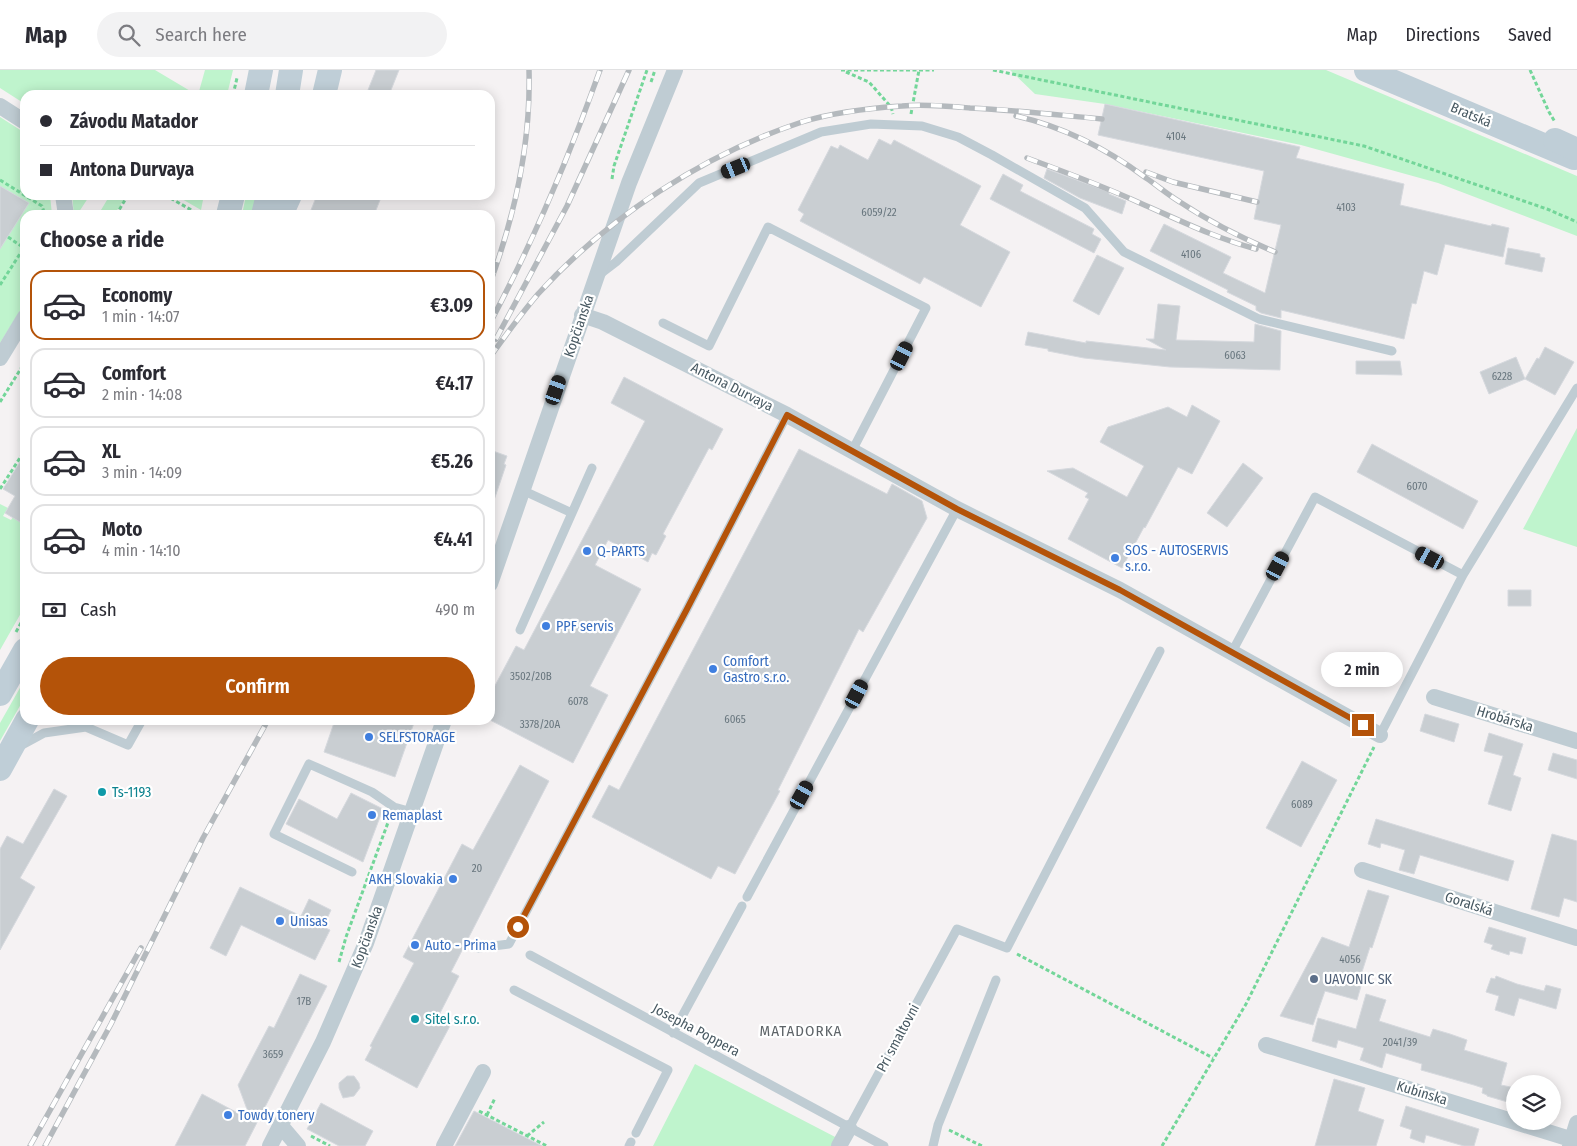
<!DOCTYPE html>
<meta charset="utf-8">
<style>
:root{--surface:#fff;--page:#f2f2f3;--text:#2b2b33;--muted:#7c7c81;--line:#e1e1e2;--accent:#b45309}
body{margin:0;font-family:"Fira Sans Condensed",sans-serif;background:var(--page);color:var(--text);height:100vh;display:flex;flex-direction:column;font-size:19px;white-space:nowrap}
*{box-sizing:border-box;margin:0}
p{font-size:16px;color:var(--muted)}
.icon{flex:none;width:28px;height:28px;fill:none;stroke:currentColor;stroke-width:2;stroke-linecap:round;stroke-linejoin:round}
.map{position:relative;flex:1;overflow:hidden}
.sheet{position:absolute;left:20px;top:140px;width:475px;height:515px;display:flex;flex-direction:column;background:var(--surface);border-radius:15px;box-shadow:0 2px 12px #0003}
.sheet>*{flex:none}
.guide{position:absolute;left:20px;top:20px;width:475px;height:110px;border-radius:15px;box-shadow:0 2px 12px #0003;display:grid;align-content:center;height:110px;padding:0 20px;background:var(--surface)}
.fabs{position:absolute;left:1506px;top:1005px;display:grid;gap:10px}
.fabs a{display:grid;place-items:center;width:55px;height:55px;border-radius:50%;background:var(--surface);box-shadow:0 2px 12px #0003;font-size:25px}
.end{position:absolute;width:22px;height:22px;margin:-11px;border:6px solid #b45309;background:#fff;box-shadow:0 0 0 2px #fff}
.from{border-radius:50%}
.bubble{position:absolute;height:35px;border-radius:18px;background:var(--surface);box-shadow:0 2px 12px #0003;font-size:16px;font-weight:600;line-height:35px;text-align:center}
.car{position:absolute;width:15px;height:30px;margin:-15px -8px;border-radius:6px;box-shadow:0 0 4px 1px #0007;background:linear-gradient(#222 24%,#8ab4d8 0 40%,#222 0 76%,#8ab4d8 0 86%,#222 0)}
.guide b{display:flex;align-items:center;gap:18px;height:48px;font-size:19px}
.guide b+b{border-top:1px solid var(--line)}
.guide i{width:12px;height:12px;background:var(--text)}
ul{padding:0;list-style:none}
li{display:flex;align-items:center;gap:15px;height:70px;margin:0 10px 8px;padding:0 10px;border:2px solid var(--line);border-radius:15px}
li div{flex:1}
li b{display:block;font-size:19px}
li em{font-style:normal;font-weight:600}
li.selected{border-color:var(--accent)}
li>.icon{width:45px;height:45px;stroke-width:1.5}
h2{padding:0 20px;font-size:22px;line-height:60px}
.pay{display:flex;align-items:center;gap:12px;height:55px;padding:0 20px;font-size:19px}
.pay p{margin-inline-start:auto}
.action{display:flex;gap:10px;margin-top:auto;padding:10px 20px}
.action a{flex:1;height:58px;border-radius:30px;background:var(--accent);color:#fff;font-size:20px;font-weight:600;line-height:58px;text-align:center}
header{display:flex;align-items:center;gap:30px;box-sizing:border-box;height:70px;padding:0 25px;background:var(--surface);border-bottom:1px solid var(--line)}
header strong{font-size:24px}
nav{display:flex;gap:28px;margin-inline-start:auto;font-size:18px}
.search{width:350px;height:45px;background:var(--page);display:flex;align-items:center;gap:12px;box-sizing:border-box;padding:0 18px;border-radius:28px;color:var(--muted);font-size:19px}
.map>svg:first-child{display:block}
.green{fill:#bff4cd}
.building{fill:#c9ced2;stroke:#d6d9de}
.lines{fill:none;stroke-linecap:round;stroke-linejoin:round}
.path{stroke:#73d699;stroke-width:3;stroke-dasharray:4 2.5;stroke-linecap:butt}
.service{stroke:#bfccd3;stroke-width:9}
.minor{stroke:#bfccd3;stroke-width:16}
.secondary{stroke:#bfced7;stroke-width:24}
.rail-casing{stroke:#b4b9bd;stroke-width:5.5}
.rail{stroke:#fff;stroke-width:4;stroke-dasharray:11;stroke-linecap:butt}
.secondary-bridge{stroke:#bfced7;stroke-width:24}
.route{stroke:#b45309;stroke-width:6}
.shop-dot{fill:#3f7fe0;stroke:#fff;stroke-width:2}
.culture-dot{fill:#0f9aa8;stroke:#fff;stroke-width:2}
.service-dot{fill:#5c6f8a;stroke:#fff;stroke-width:2}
.labels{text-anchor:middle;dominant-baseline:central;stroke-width:4.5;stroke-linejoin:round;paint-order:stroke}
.number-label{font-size:11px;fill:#68767e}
.street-label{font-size:14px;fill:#485962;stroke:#fff}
.shop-label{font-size:14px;fill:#366cbe;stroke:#fff;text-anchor:start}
.culture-label{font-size:14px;fill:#0d838f;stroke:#fff;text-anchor:start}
.service-label{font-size:14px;fill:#4e5e75;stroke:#fff;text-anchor:start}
.neighbourhood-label{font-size:15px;letter-spacing:1px;fill:#5e6468;stroke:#fff}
</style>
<header>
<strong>Map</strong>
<div class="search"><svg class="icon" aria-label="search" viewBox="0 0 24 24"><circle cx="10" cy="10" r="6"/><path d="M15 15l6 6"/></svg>Search here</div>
<nav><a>Map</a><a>Directions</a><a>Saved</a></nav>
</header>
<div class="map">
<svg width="1577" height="1076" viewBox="0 0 1577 1076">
<rect width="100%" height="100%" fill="#f5f2f3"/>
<path class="green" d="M0,0H155L197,25H25V34L0,18Z
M205,0H233L227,25H198Z
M1010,0H1326L1577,106V166L1438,113L1301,75L1105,34L1035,24Z
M0,47L25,63V125H50L52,145H25V233L0,273Z
M72,125H90L77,145H74Z
M110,125L126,126L114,145H98Z
M175,125H204L201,140Z
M246,125H258L253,145H242Z
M1577,358V477L1523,459Z
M0,434L8,438L3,446L11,450L13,447L25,455V536L0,580Z
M25,609V627L0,671V653Z
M695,994L841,1070L838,1076H653Z"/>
<path class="building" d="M376,0H399L389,25H366Z
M1105,34L1300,77L1296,88L1404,114L1400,135L1491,156L1492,154L1509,158L1503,187L1445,174L1437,205L1424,201L1416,234L1412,233L1404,269L1281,240V248L1261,243L1256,240V236L1227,222L1228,220L1150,181L1164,154L1231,187L1223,203L1265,223L1281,155L1254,149L1264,101L1098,65Z
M879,69L891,75L894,70L981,116L960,155L1010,182L981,237L924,207L920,214L800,151L804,144L798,140L831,76L838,79L840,75L868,90Z
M1047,99L1109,122V124L1126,131L1122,144L1080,128L1044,108Z
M1003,104L1023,115L1020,121L1094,159L1092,164L1101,169L1094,183L990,129Z
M0,116L29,133L0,179Z
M317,125H382L374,145H309Z
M1508,178L1540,184V187L1545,188L1542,202L1505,194Z
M1097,185L1124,198L1099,245L1073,231Z
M1158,234L1180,236L1176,270L1254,272L1255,254L1281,261L1280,300L1170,297L1084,288L1048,281V279L1025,275L1028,262L1086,273V271L1166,280L1146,269H1154Z
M1545,277L1574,292L1555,325L1525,309L1537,288L1539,289Z
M1516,287L1525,309L1489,324L1480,302Z
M1356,291H1400L1402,305L1356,304Z
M624,307L723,359L712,380L709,378L663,464L666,466L656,485L652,483L648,492L608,470L595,495L641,519L590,616L608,625L573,693L490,650V625L516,576L524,580L645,351L611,333Z
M1192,335L1220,351L1192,404L1178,397L1145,458L1144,457L1122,498L1068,469L1089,429L1085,427L1088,423L1047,401L1073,398L1127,427L1144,396L1100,372L1108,357L1168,337L1187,347Z
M1372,374L1478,431L1463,459L1357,402Z
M799,379L887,424L892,414L922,431L927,448L863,562L859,559L778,720L780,721L735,804L718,796L711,809L592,747L609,715L619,720Z
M490,380L507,386L504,394L506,395L492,436H490Z
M25,384V455L5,443L15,426L3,419Z
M1243,393L1263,408L1227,457L1207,443Z
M1508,520H1531V536H1508Z
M1425,644L1459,654L1454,672L1420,661Z
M335,650H415L395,707L324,682Z
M1489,663L1523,674L1513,705L1521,708L1511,741L1488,734L1503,686L1484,681Z
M1553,683L1577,690V709L1548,700Z
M1302,691L1337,710L1301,777L1266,758Z
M520,695L549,711L451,902L459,906L439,945L452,952L417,1018L365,990L372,977L370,976L414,893L403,887L462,774L473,780Z
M54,719L67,726L20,808L35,817L0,880V779L7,766L23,774Z
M351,723L383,739L363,792L286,754L299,729L337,749Z
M1376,749L1514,791L1508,811L1420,785L1414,804L1399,800L1405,780L1381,773L1380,778L1368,774Z
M1552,764L1577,771V832L1564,828L1559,847L1531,839Z
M240,817L301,846L309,829L331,840L323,857L330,860L315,890L241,855L226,886L210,878Z
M1368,820L1389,826L1372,878L1370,877L1360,908L1363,909L1357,930L1325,921L1313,955L1280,946L1322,867L1349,877Z
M1489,857L1526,868L1522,884L1510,881L1509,885L1491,879L1493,875L1484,872Z
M300,904L327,916L245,1076H175L202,1024L251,1050L238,1015L269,956L274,958Z
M1496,906L1517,914L1544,921L1546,915L1561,919L1556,939L1519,928L1514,946L1495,940L1499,926L1486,922L1491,908L1495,909Z
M1366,924L1386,930L1379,951L1430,967L1433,959L1450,964L1467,970L1464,980L1507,993L1501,1015L1515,1018L1511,1033L1487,1026V1025L1482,1023L1483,1018L1474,1015L1421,1000L1422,994L1386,983L1382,998L1360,990L1364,978L1338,970L1336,978L1312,971L1318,948L1356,959Z
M347,1006H354L359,1013L360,1018L354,1026L343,1028L339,1018V1013Z
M1334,1009L1365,1018L1358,1041L1384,1050L1376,1076H1315Z
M321,1033L373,1061L365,1076H339L307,1059Z
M1406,1036L1479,1059L1474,1076H1464L1426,1065L1424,1073L1410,1068L1412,1060L1400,1056Z
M474,1041L542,1076H455Z"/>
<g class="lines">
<path class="path" d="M841,0H934
M993,0L1364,76L1547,139L1577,152
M1530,0L1549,42L1555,52
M846,2L869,12L891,37L893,44
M651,12L655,0
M233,25L237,8
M911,44L919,0
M612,109L614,96L647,0
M0,110L42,136L45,145
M165,125L200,145
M116,145L128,125
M8,167L24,178
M0,215L25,176
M0,332L25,292
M0,419L25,380
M16,562L25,546
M1017,884L1213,988
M339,892L346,867L390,747
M479,1041L547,1076
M487,1045L495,1028
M949,1060L982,1076
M311,1066L330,1076
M527,1066L544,1052
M1162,1076L1246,934L1374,677"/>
<path class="service" d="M599,205L616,192L699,113L821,62L871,54L922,56L958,67L992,85L1085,138L1124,182L1259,249L1392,281
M663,253L709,276L768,157L926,238L852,381
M522,420L572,443
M1463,505L1577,318
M520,560L592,398
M1232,582L1315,427L1463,505L1380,665
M86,657L128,675L142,650
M20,676L44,663L86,657L90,650
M352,802L274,764L309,694L372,722L394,737L412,742
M747,827L957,439
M478,878L509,874L687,539L787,345
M530,885L884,1076
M514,920L668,1000L636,1063
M673,963L742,836
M849,1058L957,859L1007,878L1160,581
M629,1076L631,1072
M933,1076L938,1055L996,910"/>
<path class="minor" d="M0,36L25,52
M63,125L66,145
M582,245L603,252L787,345L957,439L1120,520L1380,665
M0,288L25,247
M490,514L629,113L675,0
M1434,627L1577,671
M1362,800L1577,868
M1266,975L1577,1071
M281,1056L298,1076
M270,1076L323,972L366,873L444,650
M444,1076L483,1002
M839,1076L849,1058
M1570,1076L1577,1053"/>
<path class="secondary" d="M1366,0L1574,88
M256,25L261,0
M287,25L291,0
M324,25L330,0
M228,145L233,125
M263,145L268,125
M281,145L290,125
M0,624L25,580
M0,699L27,650"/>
<defs>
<path id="rail" d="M1016,46C1064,57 1107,79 1146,108C1158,116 1168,125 1180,132C1210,152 1242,168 1275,182
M1027,88C1065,102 1103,116 1140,133C1179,150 1215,168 1256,179
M1146,102L1173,112L1257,132
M490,213C515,145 531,73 529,0
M490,253C533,172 569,87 600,0
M496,269L567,136L629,0
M490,287C505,266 521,244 538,224C607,148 704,84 802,52C831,43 871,38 902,36C925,34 947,36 970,38C1014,40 1058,45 1102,49
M30,1076L141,878
M45,1076L111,954L203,768L268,650"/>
</defs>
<use href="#rail" class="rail-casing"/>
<use href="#rail" class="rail"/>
<path class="secondary-bridge" d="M1555,70L1577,80"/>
</g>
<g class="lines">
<path class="route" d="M518,857L687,539L787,345L957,439L1120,520L1363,655"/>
</g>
<g class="shop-dot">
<circle cx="587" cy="481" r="5"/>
<circle cx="1115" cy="488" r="5"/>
<circle cx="546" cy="556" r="5"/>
<circle cx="713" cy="599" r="5"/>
<circle cx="369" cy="667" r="5"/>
<circle cx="372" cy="745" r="5"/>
<circle cx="453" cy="809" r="5"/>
<circle cx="280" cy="851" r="5"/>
<circle cx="415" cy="875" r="5"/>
<circle cx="228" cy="1045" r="5"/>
</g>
<g class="culture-dot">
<circle cx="102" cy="722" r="5"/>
<circle cx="415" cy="949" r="5"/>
</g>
<circle class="service-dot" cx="1314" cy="909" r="5"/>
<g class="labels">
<g class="number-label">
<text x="1176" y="66">4104</text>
<text x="1346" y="137">4103</text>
<text x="879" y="142">6059/22</text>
<text x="1191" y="184">4106</text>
<text x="1235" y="285">6063</text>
<text x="1502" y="306">6228</text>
<text x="1417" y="416">6070</text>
<text x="531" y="606">3502/20B</text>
<text x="578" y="631">6078</text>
<text x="735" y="649">6065</text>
<text x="540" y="654">3378/20A</text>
<text x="1302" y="734">6089</text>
<text x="477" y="798">20</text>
<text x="1350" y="889">4056</text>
<text x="304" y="931">17B</text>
<text x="1400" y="972">2041/39</text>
<text x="273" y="984">3659</text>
</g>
<g class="street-label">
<text transform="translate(1471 45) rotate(23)">Bratská</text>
<text transform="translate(579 256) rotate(-71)">Kopčianska</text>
<text transform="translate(732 317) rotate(27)">Antona Durvaya</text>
<text transform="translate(1505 649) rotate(17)">Hrobárska</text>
<text transform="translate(1469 834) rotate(18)">Goralská</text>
<text transform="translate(367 867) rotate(-70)">Kopčianska</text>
<text transform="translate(696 960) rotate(28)">Josepha Poppera</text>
<text transform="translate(898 968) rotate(-62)">Pri smaltovni</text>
<text transform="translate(1422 1023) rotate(17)">Kubínska</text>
</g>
<g class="shop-label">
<text x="1125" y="480">SOS - AUTOSERVIS<tspan x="1125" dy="16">s.r.o.</tspan></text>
<text x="597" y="481">Q-PARTS</text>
<text x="556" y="556">PPF servis</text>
<text x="723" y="591">Comfort<tspan x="723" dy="16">Gastro s.r.o.</tspan></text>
<text x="379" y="667">SELFSTORAGE</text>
<text x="382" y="745">Remaplast</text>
<text x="443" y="809" text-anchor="end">AKH Slovakia</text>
<text x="290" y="851">Unisas</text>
<text x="425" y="875">Auto - Prima</text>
<text x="238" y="1045">Towdy tonery</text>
</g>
<g class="culture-label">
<text x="112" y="722">Ts-1193</text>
<text x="425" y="949">Sitel s.r.o.</text>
</g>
<g class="service-label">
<text x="1324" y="909">UAVONIC SK</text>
</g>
<g class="neighbourhood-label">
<text x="801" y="961">MATADORKA</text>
</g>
</g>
</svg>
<div class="fabs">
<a><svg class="icon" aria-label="layers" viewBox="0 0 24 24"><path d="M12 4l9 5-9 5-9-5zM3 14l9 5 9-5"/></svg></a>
</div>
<i class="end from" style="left:518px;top:857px"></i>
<i class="end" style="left:1363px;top:655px"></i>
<div class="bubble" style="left:1321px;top:582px;width:82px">2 min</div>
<i class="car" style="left:736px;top:98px;rotate:248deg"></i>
<i class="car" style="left:902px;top:286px;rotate:27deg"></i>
<i class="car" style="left:556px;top:320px;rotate:19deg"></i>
<i class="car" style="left:1430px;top:488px;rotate:298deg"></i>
<i class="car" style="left:1278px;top:496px;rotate:28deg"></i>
<i class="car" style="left:857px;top:624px;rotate:28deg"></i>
<i class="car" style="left:802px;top:725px;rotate:29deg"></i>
<div class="guide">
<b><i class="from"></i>Závodu Matador</b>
<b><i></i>Antona Durvaya</b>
</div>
<section class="sheet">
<h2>Choose a ride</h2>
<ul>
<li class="selected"><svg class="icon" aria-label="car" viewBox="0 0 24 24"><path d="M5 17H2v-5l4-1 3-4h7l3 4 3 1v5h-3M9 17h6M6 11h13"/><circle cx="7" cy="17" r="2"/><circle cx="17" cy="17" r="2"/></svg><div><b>Economy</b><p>1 min · 14:07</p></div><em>€3.09</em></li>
<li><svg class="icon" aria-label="car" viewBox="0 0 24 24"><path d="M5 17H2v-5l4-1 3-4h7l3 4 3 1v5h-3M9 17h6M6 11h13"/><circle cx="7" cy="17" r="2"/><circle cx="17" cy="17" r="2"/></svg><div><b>Comfort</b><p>2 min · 14:08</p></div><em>€4.17</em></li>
<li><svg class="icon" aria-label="car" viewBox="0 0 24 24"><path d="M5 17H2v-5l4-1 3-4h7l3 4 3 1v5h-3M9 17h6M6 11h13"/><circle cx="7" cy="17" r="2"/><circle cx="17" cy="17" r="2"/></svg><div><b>XL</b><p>3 min · 14:09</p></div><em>€5.26</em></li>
<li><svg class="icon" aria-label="car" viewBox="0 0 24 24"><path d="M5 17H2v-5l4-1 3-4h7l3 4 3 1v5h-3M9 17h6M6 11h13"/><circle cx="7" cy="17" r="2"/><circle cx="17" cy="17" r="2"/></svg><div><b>Moto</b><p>4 min · 14:10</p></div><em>€4.41</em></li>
</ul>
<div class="pay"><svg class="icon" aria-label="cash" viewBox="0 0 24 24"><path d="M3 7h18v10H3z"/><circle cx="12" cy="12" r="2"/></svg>Cash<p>490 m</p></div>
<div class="action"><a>Confirm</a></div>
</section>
</div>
